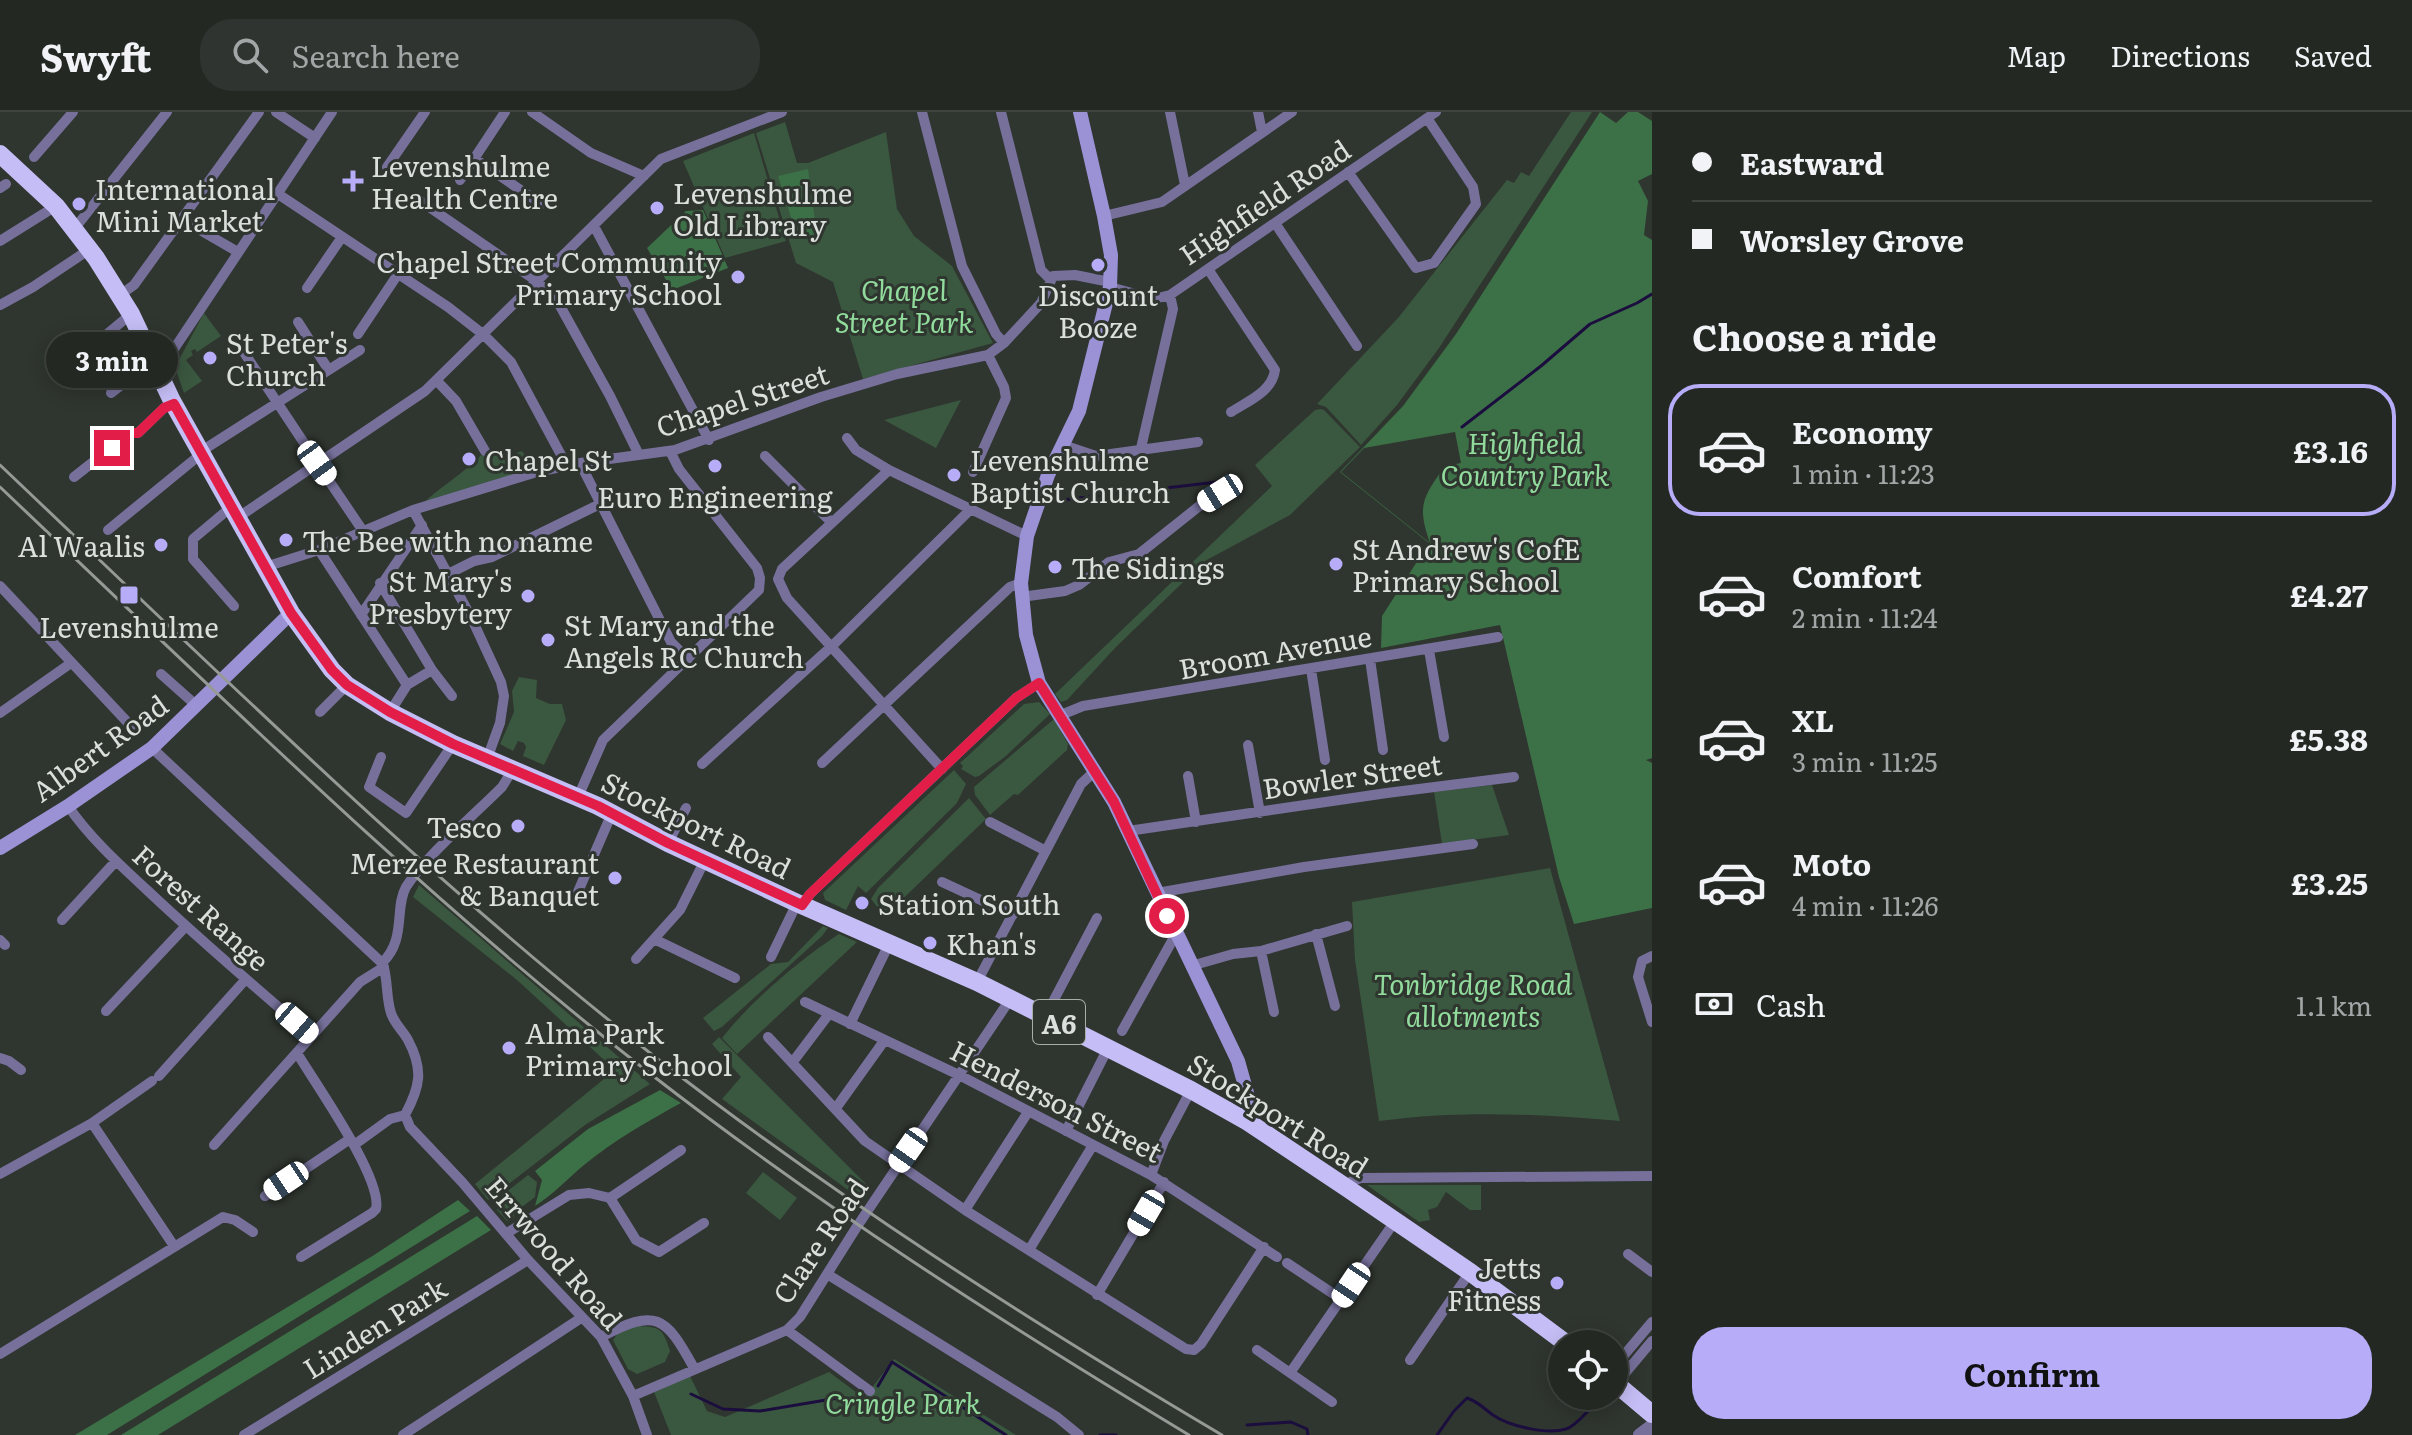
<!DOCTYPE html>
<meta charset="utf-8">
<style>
:root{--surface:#232823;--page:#2f3430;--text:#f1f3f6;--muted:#a3a6a6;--line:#404441;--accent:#b6acf8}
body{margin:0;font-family:Literata,serif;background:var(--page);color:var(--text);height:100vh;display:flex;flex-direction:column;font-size:30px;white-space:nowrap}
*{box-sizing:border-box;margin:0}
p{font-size:26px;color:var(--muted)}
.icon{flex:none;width:44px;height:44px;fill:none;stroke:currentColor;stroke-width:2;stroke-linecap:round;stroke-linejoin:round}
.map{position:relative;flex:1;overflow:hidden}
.side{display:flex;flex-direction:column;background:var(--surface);width:760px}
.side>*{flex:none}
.top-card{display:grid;align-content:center;height:176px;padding:0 40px;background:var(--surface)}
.buttons{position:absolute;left:1548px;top:1218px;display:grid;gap:16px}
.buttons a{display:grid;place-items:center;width:80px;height:80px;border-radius:50%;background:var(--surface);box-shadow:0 4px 20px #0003,0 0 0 2px var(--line);font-size:40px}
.end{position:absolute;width:36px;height:36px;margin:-18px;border:10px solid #e11d48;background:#fff;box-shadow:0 0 0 4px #fff}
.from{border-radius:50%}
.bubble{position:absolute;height:56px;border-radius:28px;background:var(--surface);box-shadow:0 4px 20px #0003,0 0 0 2px var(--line);font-size:26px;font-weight:700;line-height:56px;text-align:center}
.car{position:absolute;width:24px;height:48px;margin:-24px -12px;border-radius:10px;box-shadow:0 0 6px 2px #0007;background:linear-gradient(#fff 24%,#345 0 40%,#fff 0 76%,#345 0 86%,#fff 0)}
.top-card b{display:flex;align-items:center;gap:28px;height:76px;font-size:30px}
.top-card b+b{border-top:2px solid var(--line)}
.top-card i{width:20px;height:20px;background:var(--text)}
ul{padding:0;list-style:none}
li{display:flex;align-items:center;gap:24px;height:132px;margin:0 16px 12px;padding:0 24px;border:4px solid transparent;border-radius:32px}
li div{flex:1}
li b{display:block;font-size:30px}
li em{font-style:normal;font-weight:700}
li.selected{border-color:var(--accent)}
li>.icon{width:72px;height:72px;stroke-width:1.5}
h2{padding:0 40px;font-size:36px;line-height:96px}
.pay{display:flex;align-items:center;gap:20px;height:88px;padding:0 40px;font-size:30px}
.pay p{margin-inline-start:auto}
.primary-button{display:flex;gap:16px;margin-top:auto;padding:16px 40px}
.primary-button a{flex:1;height:92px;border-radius:32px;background:var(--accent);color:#111;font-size:32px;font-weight:700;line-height:92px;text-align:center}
header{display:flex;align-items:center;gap:48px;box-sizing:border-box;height:112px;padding:0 40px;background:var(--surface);border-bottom:2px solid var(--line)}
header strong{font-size:38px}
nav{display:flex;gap:44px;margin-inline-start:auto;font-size:28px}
.search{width:560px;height:72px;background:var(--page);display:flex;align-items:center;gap:20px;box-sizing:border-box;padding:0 28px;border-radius:32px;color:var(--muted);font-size:30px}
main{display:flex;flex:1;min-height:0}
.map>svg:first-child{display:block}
.green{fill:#3a573f}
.forest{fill:#3c7046;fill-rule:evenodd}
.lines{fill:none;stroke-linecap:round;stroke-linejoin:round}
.stream{stroke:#1b0e3e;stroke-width:3}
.minor{stroke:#76709b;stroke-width:10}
.tertiary{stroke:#76709b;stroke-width:14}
.secondary{stroke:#9b92d6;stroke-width:14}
.trunk{stroke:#c5bef6;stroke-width:18}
.rail{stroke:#959a96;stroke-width:3}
.route{stroke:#e11d48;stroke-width:10}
.poi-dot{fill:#b6acf8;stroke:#2f352f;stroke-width:3}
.labels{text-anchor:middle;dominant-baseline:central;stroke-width:6;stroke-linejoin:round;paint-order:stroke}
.shield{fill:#2f352f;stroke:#a8ada9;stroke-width:2}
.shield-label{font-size:26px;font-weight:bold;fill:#dce0dd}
.poi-label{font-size:28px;fill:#dce0dd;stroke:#2f352f;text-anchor:start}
.street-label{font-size:28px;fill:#dce0dd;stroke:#2f352f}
.park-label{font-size:28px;font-style:italic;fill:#91dc9d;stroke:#2f352f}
</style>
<header>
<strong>Swyft</strong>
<div class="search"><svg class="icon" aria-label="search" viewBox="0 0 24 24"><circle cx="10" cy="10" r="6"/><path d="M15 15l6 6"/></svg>Search here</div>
<nav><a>Map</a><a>Directions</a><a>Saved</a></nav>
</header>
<main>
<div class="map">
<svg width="1652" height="1323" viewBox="0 0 1652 1323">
<rect width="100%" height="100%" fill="#2f352f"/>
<path class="green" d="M1571,0H1592L1439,236L1397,293L1361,333L1326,295L1317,292L1398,206L1507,68L1514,71L1521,60L1529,64Z
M785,10L797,51H808L886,20L897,97L914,124L952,154L993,231L863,267L833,170L796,151L756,21Z
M754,21L786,129L725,146L683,49Z
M204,201L221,224L197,240L195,237L191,239L193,243L186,248L202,269L184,281L175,255Z
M961,288L936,336L884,308Z
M1320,297L1324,298L1360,335L1290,403L1205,449L1116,535L1067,588L1061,590L1055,582L1272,374L1255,353L1315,298Z
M485,339L503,345L522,339L537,360L418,396C439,375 465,361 485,339Z
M519,565L537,568L536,586L550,592H562L566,608L544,653L523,644L526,635L524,631L518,629L513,639L500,632L514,600L512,579Z
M1039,590L1050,602L1006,644L979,664L975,665L961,657L963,654L960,651L1024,592Z
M1054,607L1068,632L1067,638L1018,683L1014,682L990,703L975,683L974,675Z
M954,658L966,672L957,691L866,781L858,774L846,798L825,788L823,781Z
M1492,673L1509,723L1442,732L1434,680Z
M969,686L986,707L889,800L878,796L871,787L878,776Z
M1550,756L1620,1009C1540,1002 1459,998 1379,1009L1355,848L1352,790Z
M419,773L650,972L585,1013L488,1088L475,1072L615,958L517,868L413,785Z
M823,814L828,816L822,824L722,915L714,919L703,906L771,852L788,850Z
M839,822L857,830L737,942L722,926C752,888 798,849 839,822Z
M719,925L870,1076L862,1088L722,987L741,965L712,932Z
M763,1060L797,1086L780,1108L746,1081Z
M528,1063L537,1070L535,1085L514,1101V1106L507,1109L497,1098L499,1086Z
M1367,1073H1481V1098H1470L1446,1080L1437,1095L1428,1098L1430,1108L1419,1110Z
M638,1214C661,1215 663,1217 670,1239L665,1250L637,1262L628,1257L613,1228L620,1218Z
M894,1247L1016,1323H671L654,1280L690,1264L707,1299L725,1305L829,1260L864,1286Z"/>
<path class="forest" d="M1600,0L1616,11L1628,0H1638L1652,9V62L1638,69L1648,89L1644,123L1652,128V646L1646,648L1652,651V796L1574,812L1559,765L1500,513L1381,536L1382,504L1429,431L1340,360L1403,294L1456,222ZM1455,320L1461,351L1445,354C1422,386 1417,394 1430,431L1341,360L1364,336Z
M808,57L818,130L795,118L778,64Z
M703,98L728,156L672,178L647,136L686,99Z
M660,978L681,991C648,1009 613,1029 584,1053C567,1067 554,1082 535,1094L542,1068L535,1059L588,1017Z
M458,1088L470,1099L107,1323H75L374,1143Z
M477,1104L491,1118L158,1323H121Z"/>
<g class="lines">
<path class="stream" d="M1462,315L1541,254L1590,212L1637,191L1652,182
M1054,389L1217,370
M878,1274L892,1250L1006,1323
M691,1282L723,1297L760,1299L838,1286L865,1290
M1247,1313L1291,1310L1307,1317L1308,1323
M1100,1323H1116
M1437,1323L1454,1299L1467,1286C1479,1290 1483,1296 1493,1303C1509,1314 1547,1323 1566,1317C1576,1314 1586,1300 1594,1293"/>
<path class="minor" d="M276,0L315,26
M532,0L591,41L644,64
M922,0L962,154L996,222L1004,231
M1001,0L1041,158L1050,167
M1170,0L1185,73
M1258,0L1262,20
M34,45L73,0
M474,46L541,92
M387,55L425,0
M1348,60L1416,156L1434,151L1476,92L1473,75L1427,6
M460,68L505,0
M0,76L6,72
M278,82L448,195L484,223L511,250L567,354
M416,86L538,170L559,192L610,284L639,343
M1104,104L1162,90L1292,0
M181,107L238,140
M1275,111L1357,234
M594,114L709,328
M75,116L167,0
M0,129L56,94
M1208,157L1275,258C1272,280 1248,289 1231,300
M1110,175L1154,187L1170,183L1436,0
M307,176L342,125
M120,183L134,173L259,0
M0,193L33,175L90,137
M298,210L328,257
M358,222L398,162
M245,242L310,340
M57,245L76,248L131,202
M437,269L456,289L485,339
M111,281L143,256L157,253L172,240L332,0
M847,326L856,338L889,358L1027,424
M1063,333L1096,344L1198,330
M1141,336L1173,197L1170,183
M200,340L360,238
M765,344L832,411
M317,351L363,419
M580,351L671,530L688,547
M889,358L782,457L778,467L787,486L942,657
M973,360L1006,286L1004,275L988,243
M74,365L130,321H138L164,296L174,292
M230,396L193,427V447L234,494
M413,398L471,505L501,570L504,584L500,611L487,647
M237,406L425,279L661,47L782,0
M108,418L201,342
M319,438L407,573
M265,455L319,438L413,398L537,360L580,351L675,338L821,285L897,262L988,243L1004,231L1041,191L1053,164L1075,163L1110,170
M448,462L474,449L492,445L602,391
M380,471L432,558L452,584
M0,474L131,614
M1021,485L1065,479L1079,473L1109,450L1139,442L1198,395L1220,381
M361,503L422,413
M1429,538L1444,625
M1370,547L1383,638
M1311,557L1325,648
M161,562L197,594
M320,600L347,573
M390,600L407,573L432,558
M0,601L71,551
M1061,603L1083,594L1498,525
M1248,633L1260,701
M152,636L382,851
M381,645L369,675L406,701L453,632
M822,651L1010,475L1021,471
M702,652L832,534L971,397
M1188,664L1196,710
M578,685L603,628L759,478L760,466L757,456L679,357L670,339
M68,694C90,726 119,752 147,778C201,829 256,876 312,924
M990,710L1046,739
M1128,719L1387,681L1514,665
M668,731L686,696
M942,770L1013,803
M1157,781L1304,755L1473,732
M574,789L612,701
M802,793L810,782L1016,586L1039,571
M62,808L116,749
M1316,822L1335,894
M654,827L735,866
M0,828L5,833
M1261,839L1274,900
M1652,844L1642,849L1638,865L1652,910
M771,845L797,791
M636,847L680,798L705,748
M382,851C407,827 394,796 406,775C426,744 474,703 502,675L513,657
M1191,854L1233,842L1261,839L1347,814
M977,870L1081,672L1096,658
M805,890L959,963L1151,1063L1277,1145
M106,899L185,815
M1046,903L1097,806
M850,912L889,832
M1122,919L1172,829L1178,826
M768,925L865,1029L965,1098L1186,1237L1194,1238L1201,1232L1264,1135
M297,941C315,971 383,1067 376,1097L372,1101L301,1145
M0,946L9,949L21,958
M792,951L829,902
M159,964L246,867
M836,996L884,929
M405,1003L410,1015L462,1070L528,1148L601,1225L633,1284L647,1323
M92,1011L152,969
M1066,1019L1109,934
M214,1033L360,870L384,855
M354,1033L390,1007L405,1003C420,975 424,958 408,928C403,919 394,911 391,901C386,886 388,868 383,852
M0,1062L92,1011L174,1134
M1151,1063L1164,1029L1191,978
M1347,1076L1352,1069L1361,1066L1652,1064
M265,1084L350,1027
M610,1086L636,1128L659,1140L704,1111
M965,1098L1028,1000
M507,1121L569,1083L589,1081L610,1086L681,1038
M1029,1138L1093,1033
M1628,1142L1652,1160
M1287,1151L1341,1187
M827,1162L1057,1305L1079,1323
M1097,1183L1164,1070
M787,1218L870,1279
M601,1225C656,1196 665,1203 694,1256
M1257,1238L1332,1290
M0,1242L223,1105L235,1108L253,1120
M1410,1248L1470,1160
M1614,1255L1652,1210
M1290,1261L1395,1109
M1616,1272L1652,1229
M633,1284L787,1218L800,1205L856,1116L1011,886
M244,1323L528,1148
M403,1323L581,1206"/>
<path class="tertiary" d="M1640,1323L1652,1314"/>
<path class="secondary" d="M1080,0L1104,104L1111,143L1110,175L1079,299L1048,363L1027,424L1021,471L1026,523L1039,571L1114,690L1238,949L1251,995L1248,1010
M0,736L68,694L152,636L291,501"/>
<path class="trunk" d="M0,42L56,94L96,146L131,202L172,289L291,501L332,558L347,573L390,600L453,632L598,694L668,731L797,791L977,870L1191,978L1248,1010L1347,1076L1470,1160L1567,1232
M1614,1270L1652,1302"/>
<path class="rail" d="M0,353C215,557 426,766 659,948C838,1087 1028,1208 1222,1323
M0,375C211,575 419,781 648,960C820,1094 1003,1211 1189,1323"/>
</g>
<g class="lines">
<path class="route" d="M112,336L130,321H138L164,296L174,292L291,501L332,558L347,573L390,600L453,632L598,694L668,731L802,793L810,782L1016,586L1039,571L1114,690L1167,804"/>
</g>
<g class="poi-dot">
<path d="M349 57h8v8h8v8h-8v8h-8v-8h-8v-8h8z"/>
<circle cx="79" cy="92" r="8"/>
<circle cx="657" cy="96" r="8"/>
<circle cx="1098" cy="153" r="8"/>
<circle cx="738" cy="165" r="8"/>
<circle cx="210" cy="246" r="8"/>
<circle cx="469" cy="347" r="8"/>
<circle cx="715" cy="354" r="8"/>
<circle cx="954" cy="363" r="8"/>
<circle cx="286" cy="428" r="8"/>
<circle cx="161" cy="433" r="8"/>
<circle cx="1336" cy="452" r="8"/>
<circle cx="1055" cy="455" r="8"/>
<rect x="119" y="473" width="20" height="20" rx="4"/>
<circle cx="528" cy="484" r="8"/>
<circle cx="548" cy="528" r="8"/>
<circle cx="518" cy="714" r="8"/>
<circle cx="615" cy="766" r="8"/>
<circle cx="862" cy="791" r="8"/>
<circle cx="930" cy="831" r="8"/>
<circle cx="509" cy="936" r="8"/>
<circle cx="1557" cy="1171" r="8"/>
</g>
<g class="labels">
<rect class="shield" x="1033" y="888" width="52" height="44" rx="6"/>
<g class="shield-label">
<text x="1059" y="910">A6</text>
</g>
<g class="poi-label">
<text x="371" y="53">Levenshulme<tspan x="371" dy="32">Health Centre</tspan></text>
<text x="95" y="76">International<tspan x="95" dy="32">Mini Market</tspan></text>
<text x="673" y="80">Levenshulme<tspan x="673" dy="32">Old Library</tspan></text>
<text x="722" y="149" text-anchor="end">Chapel Street Community<tspan x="722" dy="32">Primary School</tspan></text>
<text x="1098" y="182" text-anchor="middle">Discount<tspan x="1098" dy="32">Booze</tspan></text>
<text x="226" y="230">St Peter's<tspan x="226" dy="32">Church</tspan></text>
<text x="485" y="347">Chapel St</text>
<text x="970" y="347">Levenshulme<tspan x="970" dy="32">Baptist Church</tspan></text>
<text x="715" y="384" text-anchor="middle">Euro Engineering</text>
<text x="302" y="428">The Bee with no name</text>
<text x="145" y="433" text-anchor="end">Al Waalis</text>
<text x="1352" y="436">St Andrew's CofE<tspan x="1352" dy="32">Primary School</tspan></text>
<text x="1071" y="455">The Sidings</text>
<text x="512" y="468" text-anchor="end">St Mary's<tspan x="512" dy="32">Presbytery</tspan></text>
<text x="564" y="512">St Mary and the<tspan x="564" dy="32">Angels RC Church</tspan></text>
<text x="129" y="514" text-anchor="middle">Levenshulme</text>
<text x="502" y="714" text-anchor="end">Tesco</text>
<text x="599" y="750" text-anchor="end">Merzee Restaurant<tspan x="599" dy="32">&amp; Banquet</tspan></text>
<text x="878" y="791">Station South</text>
<text x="946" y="831">Khan's</text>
<text x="525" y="920">Alma Park<tspan x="525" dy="32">Primary School</tspan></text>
<text x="1541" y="1155" text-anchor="end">Jetts<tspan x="1541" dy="32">Fitness</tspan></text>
</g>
<g class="street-label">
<text transform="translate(1264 89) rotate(-34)">Highfield Road</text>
<text transform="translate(742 287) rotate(-18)">Chapel Street</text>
<text transform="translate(1275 539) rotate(-10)">Broom Avenue</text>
<text transform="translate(99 635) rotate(-36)">Albert Road</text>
<text transform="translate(1352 663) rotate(-8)">Bowler Street</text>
<text transform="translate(697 712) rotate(26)">Stockport Road</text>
<text transform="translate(202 795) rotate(42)">Forest Range</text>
<text transform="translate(1057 988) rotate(27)">Henderson Street</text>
<text transform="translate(1279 1002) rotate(32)">Stockport Road</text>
<text transform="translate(819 1128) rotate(-56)">Clare Road</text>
<text transform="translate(555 1140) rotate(49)">Errwood Road</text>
<text transform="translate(374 1215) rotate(-32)">Linden Park</text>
</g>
<g class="park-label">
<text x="904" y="177">Chapel<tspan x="904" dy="32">Street Park</tspan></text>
<text x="1525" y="330">Highfield<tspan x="1525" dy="32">Country Park</tspan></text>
<text x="1473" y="871">Tonbridge Road<tspan x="1473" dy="32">allotments</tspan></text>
<text x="903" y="1290">Cringle Park</text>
</g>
</g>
</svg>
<div class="buttons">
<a><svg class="icon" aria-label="locate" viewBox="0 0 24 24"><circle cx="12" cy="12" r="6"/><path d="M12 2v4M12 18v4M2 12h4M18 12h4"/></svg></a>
</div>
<i class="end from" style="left:1167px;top:804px"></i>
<i class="end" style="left:112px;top:336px"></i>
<div class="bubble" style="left:46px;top:220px;width:132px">3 min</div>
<i class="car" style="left:317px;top:351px;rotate:144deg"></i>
<i class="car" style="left:1220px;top:381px;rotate:238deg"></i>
<i class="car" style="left:297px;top:911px;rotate:131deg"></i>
<i class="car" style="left:908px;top:1038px;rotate:215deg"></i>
<i class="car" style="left:286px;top:1069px;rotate:236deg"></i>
<i class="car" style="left:1146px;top:1101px;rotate:210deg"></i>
<i class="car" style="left:1351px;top:1173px;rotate:214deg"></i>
</div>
<section class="side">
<div class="top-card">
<b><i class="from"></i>Eastward</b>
<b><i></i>Worsley Grove</b>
</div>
<h2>Choose a ride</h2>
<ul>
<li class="selected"><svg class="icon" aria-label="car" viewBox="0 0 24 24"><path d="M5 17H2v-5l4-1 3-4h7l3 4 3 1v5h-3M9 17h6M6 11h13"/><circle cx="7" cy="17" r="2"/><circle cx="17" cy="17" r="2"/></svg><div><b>Economy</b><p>1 min · 11:23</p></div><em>£3.16</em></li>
<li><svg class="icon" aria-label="car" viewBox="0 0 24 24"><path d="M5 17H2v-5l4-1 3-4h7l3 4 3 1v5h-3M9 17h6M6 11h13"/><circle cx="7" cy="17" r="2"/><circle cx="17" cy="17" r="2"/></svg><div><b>Comfort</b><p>2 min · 11:24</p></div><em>£4.27</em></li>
<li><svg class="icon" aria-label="car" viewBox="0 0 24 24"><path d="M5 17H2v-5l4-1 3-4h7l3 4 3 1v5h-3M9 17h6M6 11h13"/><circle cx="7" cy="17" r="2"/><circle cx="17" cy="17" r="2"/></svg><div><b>XL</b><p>3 min · 11:25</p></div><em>£5.38</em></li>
<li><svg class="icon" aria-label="car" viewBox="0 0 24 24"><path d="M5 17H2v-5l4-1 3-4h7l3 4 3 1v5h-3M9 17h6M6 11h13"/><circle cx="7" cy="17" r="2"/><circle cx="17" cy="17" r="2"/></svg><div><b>Moto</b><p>4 min · 11:26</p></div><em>£3.25</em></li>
</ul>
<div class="pay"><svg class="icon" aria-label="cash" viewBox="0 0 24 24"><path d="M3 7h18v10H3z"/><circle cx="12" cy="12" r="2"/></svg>Cash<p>1.1 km</p></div>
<div class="primary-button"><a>Confirm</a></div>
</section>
</main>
